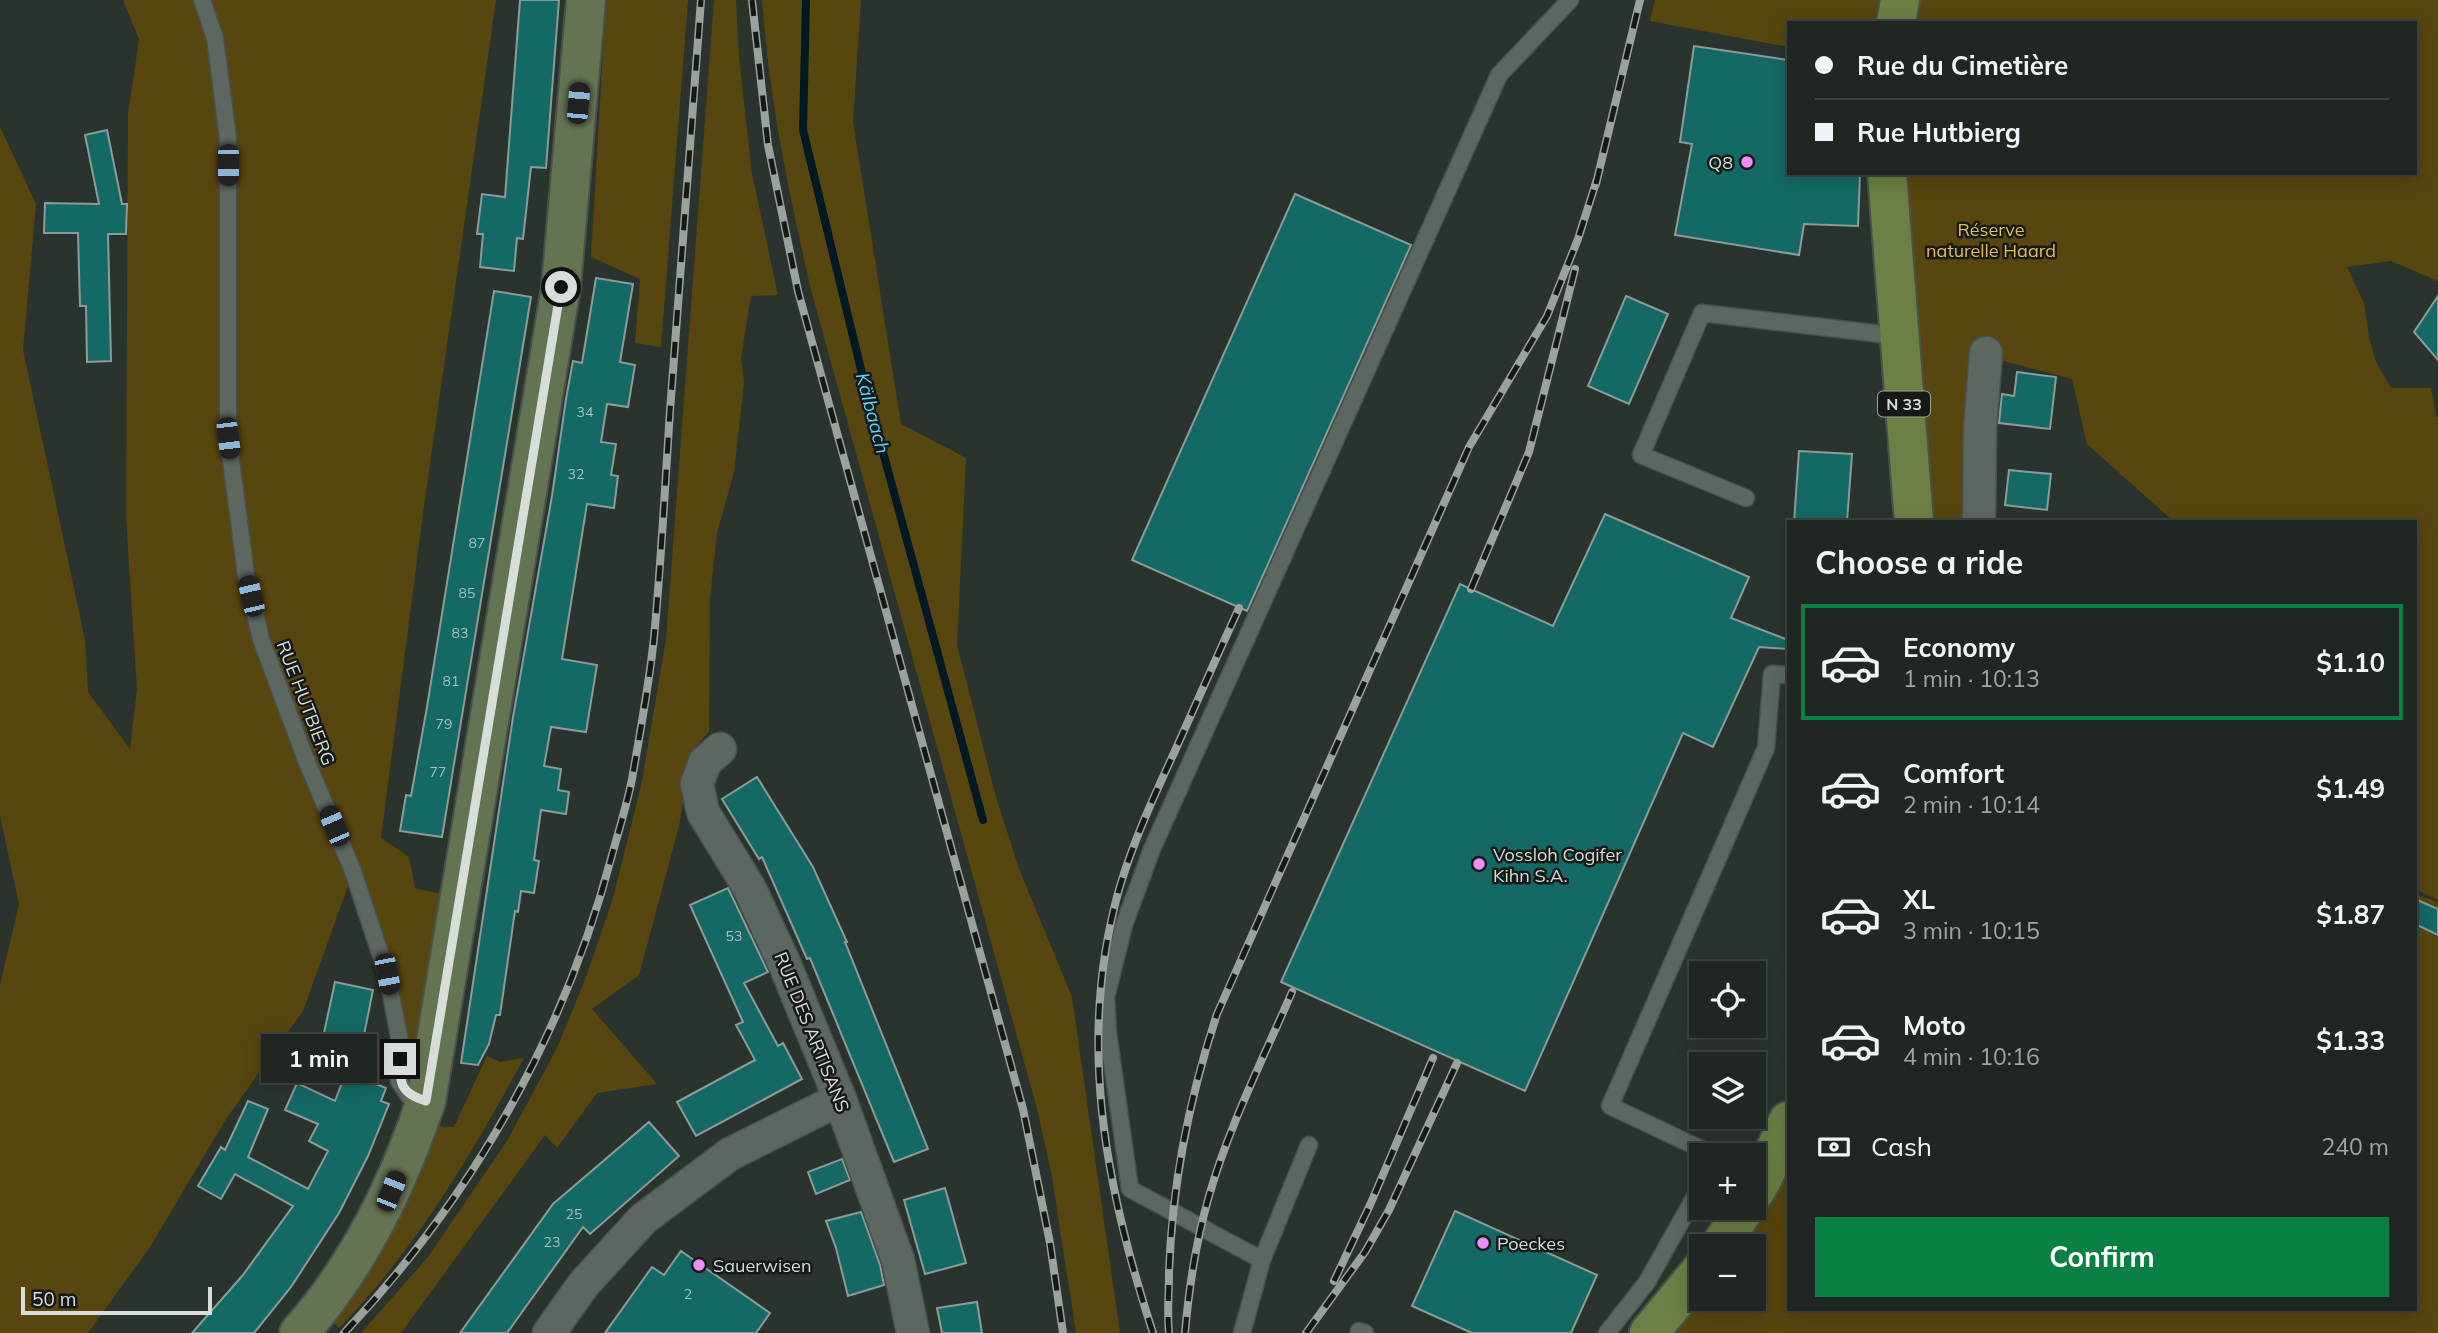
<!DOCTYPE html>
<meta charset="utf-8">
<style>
:root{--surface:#202722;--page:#2d332f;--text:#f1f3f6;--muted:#a2a5a5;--line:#3d4440;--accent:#0b8043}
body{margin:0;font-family:Mulish,sans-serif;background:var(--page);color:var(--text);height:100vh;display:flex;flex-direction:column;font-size:26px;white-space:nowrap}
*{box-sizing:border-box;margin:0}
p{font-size:23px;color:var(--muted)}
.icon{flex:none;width:38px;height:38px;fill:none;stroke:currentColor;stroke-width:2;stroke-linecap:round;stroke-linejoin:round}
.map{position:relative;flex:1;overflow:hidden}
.side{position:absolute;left:1787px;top:520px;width:630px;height:791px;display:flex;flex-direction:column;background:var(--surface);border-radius:0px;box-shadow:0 4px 18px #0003,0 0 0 2px var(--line)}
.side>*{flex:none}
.top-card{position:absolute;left:1787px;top:21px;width:630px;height:154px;border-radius:0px;box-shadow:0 4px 18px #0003,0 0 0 2px var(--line);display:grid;align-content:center;height:154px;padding:0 28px;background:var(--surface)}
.tools{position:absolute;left:1689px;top:961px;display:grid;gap:14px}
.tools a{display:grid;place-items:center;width:77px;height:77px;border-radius:0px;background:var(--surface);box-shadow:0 4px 18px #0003,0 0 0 2px var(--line);font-size:35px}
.scale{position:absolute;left:21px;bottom:18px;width:191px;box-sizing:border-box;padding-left:7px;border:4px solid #d7ddd9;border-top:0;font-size:19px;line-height:24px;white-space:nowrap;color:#d7ddd9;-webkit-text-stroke:5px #161a17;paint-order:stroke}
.end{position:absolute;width:32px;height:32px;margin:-16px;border:9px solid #d7ddd9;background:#111;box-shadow:0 0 0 4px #111}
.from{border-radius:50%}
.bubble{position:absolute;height:49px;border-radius:0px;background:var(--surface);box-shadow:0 4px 18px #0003,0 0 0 2px var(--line);font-size:23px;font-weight:700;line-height:49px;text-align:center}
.car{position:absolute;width:21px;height:42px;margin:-21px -10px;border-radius:9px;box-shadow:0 0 5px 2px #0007;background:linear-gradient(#222 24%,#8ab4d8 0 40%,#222 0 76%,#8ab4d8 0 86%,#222 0)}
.top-card b{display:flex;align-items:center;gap:24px;height:66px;font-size:26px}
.top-card b+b{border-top:2px solid var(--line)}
.top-card i{width:18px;height:18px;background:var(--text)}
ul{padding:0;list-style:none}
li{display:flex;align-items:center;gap:21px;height:116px;margin:0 14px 10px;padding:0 14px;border:4px solid transparent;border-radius:0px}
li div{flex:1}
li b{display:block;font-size:26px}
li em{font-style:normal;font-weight:700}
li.active{border-color:var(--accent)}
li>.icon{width:63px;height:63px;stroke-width:1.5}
h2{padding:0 28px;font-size:32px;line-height:84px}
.pay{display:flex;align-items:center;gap:18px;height:77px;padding:0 28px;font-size:26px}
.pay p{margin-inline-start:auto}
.button{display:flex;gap:14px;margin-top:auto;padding:14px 28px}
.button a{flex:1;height:80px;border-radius:0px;background:var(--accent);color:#fff;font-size:28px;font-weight:700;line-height:80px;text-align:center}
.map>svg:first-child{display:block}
.green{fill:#584610}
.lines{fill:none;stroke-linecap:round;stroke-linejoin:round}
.stream{stroke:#001922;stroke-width:8}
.building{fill:#146964;stroke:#8b9b99;stroke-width:2}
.service-casing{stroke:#49514c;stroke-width:19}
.minor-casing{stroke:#49514c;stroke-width:35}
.secondary-casing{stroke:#49514c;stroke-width:42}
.primary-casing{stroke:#49514c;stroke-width:42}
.service{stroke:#5c675f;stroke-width:16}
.minor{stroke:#5c675f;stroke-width:32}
.secondary{stroke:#647352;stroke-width:38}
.primary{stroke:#6c7f45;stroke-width:38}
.rail-casing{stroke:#9aa29d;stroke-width:8}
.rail{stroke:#161a17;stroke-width:5;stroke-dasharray:16;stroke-linecap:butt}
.route{stroke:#d7ddd9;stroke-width:9}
.poi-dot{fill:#ed8cfa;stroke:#161a17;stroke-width:2.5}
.labels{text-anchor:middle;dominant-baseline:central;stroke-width:5;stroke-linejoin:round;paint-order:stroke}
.number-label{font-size:14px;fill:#a6c0bc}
.shield{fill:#161a17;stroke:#9da29f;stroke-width:2}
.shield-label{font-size:16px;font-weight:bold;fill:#d7ddd9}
.poi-label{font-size:18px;fill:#d7ddd9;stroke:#161a17;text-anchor:start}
.park-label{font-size:18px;fill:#e1bd59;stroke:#161a17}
.street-label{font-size:18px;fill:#d7ddd9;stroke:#161a17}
.water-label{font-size:19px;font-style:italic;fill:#55d5fe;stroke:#161a17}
</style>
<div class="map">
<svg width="2438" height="1333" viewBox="0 0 2438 1333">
<rect width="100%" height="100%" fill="#2a342d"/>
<path class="green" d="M123,0H496L424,506L381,838L409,857L415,888L441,894L411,1072L399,1081V1036L353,872L303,1011L226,1119L150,1247L88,1333H0V985L19,904L0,815V127L36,204L23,350L85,640L88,692L130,749L137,690L126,516L128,115L139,39Z
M606,0H688L661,347L635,343L640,279L591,257Z
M714,0H736L739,57L752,174L778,295L751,296L741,358L744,382L734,472L717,533L710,598L709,731L691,753L679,826L639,975L592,1009L657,1084L597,1093L557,1148L545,1135L401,1333H361L428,1257L507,1141L558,1046L586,977L613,898L642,782L666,639Z
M762,0H861L853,122L901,424L966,458L957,645L996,797L1019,869L1072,997L1120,1333H1076L1051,1171L1036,1105L811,290C789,194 769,99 762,0Z
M1655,0H2438V281L2391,261L2347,267L2364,303L2369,338L2376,362L2391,388H2431L2436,416L2438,417V900L2415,889V522L2173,521L2087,444L2072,379L2000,360L1980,519L2043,521H1914L1887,173H2415V23H1788V47L1650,21Z
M2415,894L2438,902V1333H1649L1701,1298H1754V1246H1720L1788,1121V1309H2415Z
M487,1056L500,1062L524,1058C472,1154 416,1249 339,1328L334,1323L373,1268L420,1175L439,1126L454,1127Z"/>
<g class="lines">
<path class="stream" d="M806,0L803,130L865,386L983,820"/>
</g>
<path class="building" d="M520,0H559L546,168L531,167L523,239L517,238L514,271L480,267L483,234H477L482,194L505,197Z
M1694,46L1788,60V173H1860L1858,226L1804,224L1799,255L1675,235L1692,144L1680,142Z
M107,130L122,204H127L126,234H108L111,361L87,362L86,306H80L78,233H44L45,203L99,204L85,135Z
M1295,194L1411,245L1247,611L1132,560Z
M596,278L633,284L620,362L635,365L628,407L607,404L601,442L616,444L611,475L618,476L614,508L587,504L562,659L597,665L586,732L551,727L544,766L561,769L558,790L569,792L566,814L541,810L534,860L539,861L534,893L521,891L518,912L515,911L500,1015H496L489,1044L478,1065L461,1063L513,717L552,496L566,399L573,361L582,363Z
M494,291L531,297L442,837L400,831L406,795L411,796L427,707Z
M1626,296L1668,314L1629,404L1588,386Z
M2438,296V360L2414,332Z
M2017,372L2056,377L2050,429L1999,423L2002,394L2014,396Z
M1799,451L1852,454L1847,522H1794Z
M2009,470L2051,474L2047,510L2005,505Z
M1605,514L1749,577L1731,618L1788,640V649L1759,647L1713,747L1683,733L1525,1091L1281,982L1460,584L1553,626Z
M757,777L813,867L847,942H845L928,1149L894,1162L810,958L807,959L762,857L759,859L722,799Z
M728,888L768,972L744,983L778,1046L783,1043L802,1079L696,1136L677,1102L755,1060L736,1025L743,1022L690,905Z
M2415,899L2438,909V935L2415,924Z
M335,982L373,990L361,1050L322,1042Z
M346,1072L386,1088L381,1101L389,1104L368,1156L339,1213L291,1287L254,1333H192L243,1275L293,1206L235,1174L221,1199L198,1186L221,1147L225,1150L248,1101L268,1109L248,1157L308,1189L328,1151L309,1141L318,1124L285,1110L297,1083L335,1101Z
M649,1122L679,1156L590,1234L583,1227L507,1333H460L553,1204Z
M842,1159L850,1180L816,1194L808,1172Z
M945,1188L966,1263L925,1274L904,1200Z
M1455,1211L1597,1275L1571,1333H1472L1412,1306Z
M861,1212L880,1265L884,1285L848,1296L836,1248L826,1221Z
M681,1251L770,1313L756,1333H605L652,1267L664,1275Z
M977,1302L982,1333H942L937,1308Z"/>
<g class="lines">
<defs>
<path id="service" d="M202,0L215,38L228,138V437L246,575L261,639L306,760L353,871L387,974L399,1036V1081L409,1096L425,1100
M1746,498L1641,455L1702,313L1898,336
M1714,1155L1610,1106L1766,748L1772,674L1788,675
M1262,1260L1309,1145
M1359,1331L1365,1333
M1242,1333L1262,1260L1130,1189L1108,1033L1106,997L1124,925L1152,849L1499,75L1570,0
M1607,1333L1647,1282L1701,1186"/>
<path id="minor" d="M1979,522L1980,428L1986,353
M720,749L705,762L697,784L703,812L750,889L785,965L840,1099L898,1260L913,1333
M549,1333L583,1285L643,1219L730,1154L840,1099"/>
<path id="secondary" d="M299,1333C359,1266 398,1185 426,1101L561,287L586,0"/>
<path id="primary" d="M1896,23L1900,0
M1887,173L1914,522
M1754,1193L1763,1178L1788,1121
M1720,1246L1745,1208
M1649,1333L1701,1270"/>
</defs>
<use href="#service" class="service-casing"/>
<use href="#minor" class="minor-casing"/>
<use href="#secondary" class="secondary-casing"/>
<use href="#primary" class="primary-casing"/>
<use href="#service" class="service"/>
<use href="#minor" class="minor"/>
<use href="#secondary" class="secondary"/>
<use href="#primary" class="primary"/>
<defs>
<path id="rail" d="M752,0L768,145L798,291L1023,1109L1050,1243L1063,1333
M1596,184L1640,0
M1471,589L1529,452L1575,269
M1334,1281L1370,1205L1433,1058
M344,1333C472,1198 565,1034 612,855C619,830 627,804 632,779C640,733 649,685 654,638C661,563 665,487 670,411C680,274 691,137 701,0
M1153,1333C1105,1186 1076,1038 1120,886C1134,840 1154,796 1174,753C1196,704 1217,656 1239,608
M1169,1333C1167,1314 1169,1293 1169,1273C1172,1183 1189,1099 1217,1014L1469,447L1547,316L1578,239L1598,176
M1185,1333C1189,1287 1196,1241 1209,1196C1229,1126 1263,1059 1292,992
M1306,1333L1365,1252L1389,1210L1457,1063"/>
</defs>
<use href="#rail" class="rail-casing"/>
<use href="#rail" class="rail"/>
</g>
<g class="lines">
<path class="route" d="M400,1059C400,1084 400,1093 426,1101L561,287"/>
</g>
<g class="poi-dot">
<circle cx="1747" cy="162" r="7"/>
<circle cx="1479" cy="864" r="7"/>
<circle cx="1483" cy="1243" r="7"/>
<circle cx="699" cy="1265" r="7"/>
</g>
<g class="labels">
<g class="number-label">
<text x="585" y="412">34</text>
<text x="576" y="474">32</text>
<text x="477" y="543">87</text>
<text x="467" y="593">85</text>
<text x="460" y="633">83</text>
<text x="451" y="681">81</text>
<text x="444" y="724">79</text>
<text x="438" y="772">77</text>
<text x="734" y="936">53</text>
<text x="574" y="1214">25</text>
<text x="552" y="1242">23</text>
<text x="688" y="1294">2</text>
</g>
<rect class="shield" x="1878" y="391.5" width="52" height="25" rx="5"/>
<g class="shield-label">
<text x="1904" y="404">N 33</text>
</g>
<g class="poi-label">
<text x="1733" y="162" text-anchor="end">Q8</text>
<text x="1493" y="854">Vossloh Cogifer<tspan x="1493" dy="21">Kihn S.A.</tspan></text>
<text x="1497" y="1243">Poeckes</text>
<text x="713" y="1265">Sauerwisen</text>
</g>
<g class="park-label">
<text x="1991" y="229">Réserve<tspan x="1991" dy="21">naturelle Haard</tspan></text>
</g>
<g class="street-label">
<text transform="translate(306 703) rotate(69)">RUE HUTBIERG</text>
<text transform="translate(812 1032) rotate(68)">RUE DES ARTISANS</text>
</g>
<g class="water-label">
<text transform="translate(873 413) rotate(75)">Kälbaach</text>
</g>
</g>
</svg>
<div class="tools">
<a><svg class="icon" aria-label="locate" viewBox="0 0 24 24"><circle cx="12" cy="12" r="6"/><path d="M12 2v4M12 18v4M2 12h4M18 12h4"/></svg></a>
<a><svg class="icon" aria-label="layers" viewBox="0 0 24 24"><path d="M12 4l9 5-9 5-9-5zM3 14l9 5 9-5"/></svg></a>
<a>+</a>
<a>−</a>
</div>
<div class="scale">50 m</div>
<i class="end from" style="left:561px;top:287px"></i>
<i class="end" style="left:400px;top:1059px"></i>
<div class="bubble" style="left:261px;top:1034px;width:116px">1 min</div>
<i class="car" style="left:578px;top:103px;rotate:5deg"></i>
<i class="car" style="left:228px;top:165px;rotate:180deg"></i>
<i class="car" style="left:228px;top:438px;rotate:173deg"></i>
<i class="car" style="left:251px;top:596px;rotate:347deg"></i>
<i class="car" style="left:334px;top:826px;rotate:337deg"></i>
<i class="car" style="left:387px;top:974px;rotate:169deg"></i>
<i class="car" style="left:391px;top:1191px;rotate:22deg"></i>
<div class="top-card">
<b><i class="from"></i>Rue du Cimetière</b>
<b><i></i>Rue Hutbierg</b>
</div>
<section class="side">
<h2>Choose a ride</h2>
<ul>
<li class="active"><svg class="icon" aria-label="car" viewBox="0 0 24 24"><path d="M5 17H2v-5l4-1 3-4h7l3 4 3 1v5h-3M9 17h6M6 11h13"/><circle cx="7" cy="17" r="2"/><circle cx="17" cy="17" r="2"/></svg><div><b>Economy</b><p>1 min · 10:13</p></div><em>$1.10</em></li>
<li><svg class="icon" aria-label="car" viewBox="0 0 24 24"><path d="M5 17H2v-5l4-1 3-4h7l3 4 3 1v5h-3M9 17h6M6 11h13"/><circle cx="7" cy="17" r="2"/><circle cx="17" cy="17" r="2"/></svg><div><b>Comfort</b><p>2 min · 10:14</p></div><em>$1.49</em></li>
<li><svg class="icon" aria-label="car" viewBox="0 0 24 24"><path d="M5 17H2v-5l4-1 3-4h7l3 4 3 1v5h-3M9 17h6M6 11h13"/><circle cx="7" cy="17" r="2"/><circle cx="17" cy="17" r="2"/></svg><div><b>XL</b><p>3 min · 10:15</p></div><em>$1.87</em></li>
<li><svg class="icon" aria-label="car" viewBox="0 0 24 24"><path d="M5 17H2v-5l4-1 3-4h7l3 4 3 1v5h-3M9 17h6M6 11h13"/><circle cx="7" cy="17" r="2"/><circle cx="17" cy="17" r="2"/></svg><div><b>Moto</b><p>4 min · 10:16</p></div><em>$1.33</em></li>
</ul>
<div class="pay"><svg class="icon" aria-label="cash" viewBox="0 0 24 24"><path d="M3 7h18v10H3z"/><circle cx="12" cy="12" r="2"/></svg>Cash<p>240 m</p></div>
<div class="button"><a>Confirm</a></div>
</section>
</div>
